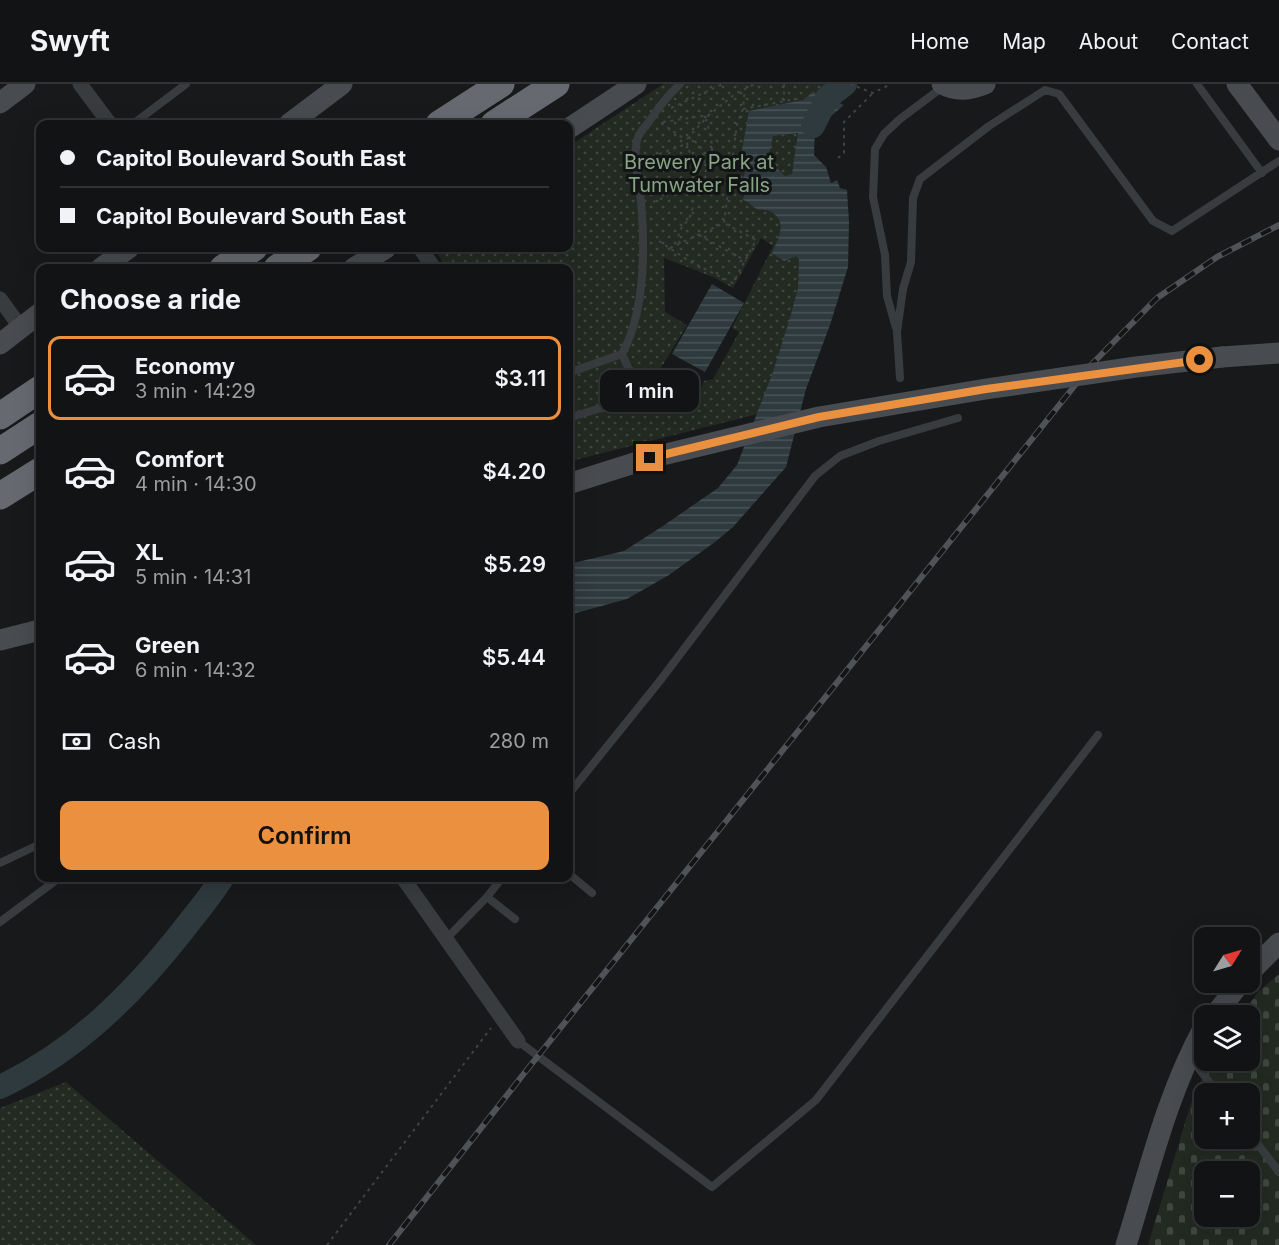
<!DOCTYPE html>
<meta charset="utf-8">
<style>
:root{--surface:#121314;--page:#1f2022;--text:#f1f3f6;--muted:#9c9ea0;--line:#313234;--accent:#eb903f}
body{margin:0;font-family:Inter,sans-serif;background:var(--page);color:var(--text);height:100vh;display:flex;flex-direction:column;font-size:22px;white-space:nowrap}
*{box-sizing:border-box;margin:0}
p{font-size:20px;color:var(--muted)}
.icon{flex:none;width:33px;height:33px;fill:none;stroke:currentColor;stroke-width:2;stroke-linecap:round;stroke-linejoin:round}
.map{position:relative;flex:1;overflow:hidden}
.side{position:absolute;left:36px;top:180px;width:537px;height:618px;display:flex;flex-direction:column;background:var(--surface);border-radius:12px;box-shadow:0 6px 24px #0002,0 0 0 2px var(--line)}
.side>*{flex:none}
.hud{position:absolute;left:36px;top:36px;width:537px;height:132px;border-radius:12px;box-shadow:0 6px 24px #0002,0 0 0 2px var(--line);display:grid;align-content:center;height:132px;padding:0 24px;background:var(--surface)}
.needle{width:39px;rotate:53deg}
.tools{position:absolute;left:1194px;top:843px;display:grid;gap:12px}
.tools a{display:grid;place-items:center;width:66px;height:66px;border-radius:12px;background:var(--surface);box-shadow:0 6px 24px #0002,0 0 0 2px var(--line);font-size:30px}
.end{position:absolute;width:27px;height:27px;margin:-14px;border:8px solid #eb903f;background:#111;box-shadow:0 0 0 3px #111}
.from{border-radius:50%}
.bubble{position:absolute;height:42px;border-radius:12px;background:var(--surface);box-shadow:0 6px 24px #0002,0 0 0 2px var(--line);font-size:20px;font-weight:600;line-height:42px;text-align:center}
.hud b{display:flex;align-items:center;gap:21px;height:57px;font-size:22px}
.hud b+b{border-top:2px solid var(--line)}
.hud i{width:15px;height:15px;background:var(--text)}
ul{padding:0;list-style:none}
li{display:flex;align-items:center;gap:18px;height:84px;margin:0 12px 9px;padding:0 12px;border:3px solid transparent;border-radius:12px}
li div{flex:1}
li b{display:block;font-size:22px}
li em{font-style:normal;font-weight:600}
li.on{border-color:var(--accent)}
li>.icon{width:54px;height:54px;stroke-width:1.5}
h2{padding:0 24px;font-size:27px;line-height:72px}
.pay{display:flex;align-items:center;gap:15px;height:66px;padding:0 24px;font-size:22px}
.pay p{margin-inline-start:auto}
.cta{display:flex;gap:12px;margin-top:auto;padding:12px 24px}
.cta a{flex:1;height:69px;border-radius:12px;background:var(--accent);color:#111;font-size:24px;font-weight:600;line-height:69px;text-align:center}
header{display:flex;align-items:center;gap:36px;box-sizing:border-box;height:84px;padding:0 30px;background:var(--surface);border-bottom:2px solid var(--line)}
header strong{font-size:28px}
nav{display:flex;gap:33px;margin-inline-start:auto;font-size:21px}
.map>svg:first-child{display:block}
.grass{fill:url(#grass-dots);fill-rule:evenodd}
.cemetery{fill:url(#cemetery-stones);fill-rule:evenodd}
.water{fill:url(#water-rules);fill-rule:evenodd}
.lines{fill:none;stroke-linecap:round;stroke-linejoin:round}
.river{stroke:#2f3a3e;stroke-width:24}
.path{stroke:#404346;stroke-width:2;stroke-dasharray:3 4.5;stroke-linecap:butt}
.lane{stroke:#393c3f;stroke-width:8}
.street{stroke:#393c3f;stroke-width:15}
.secondary{stroke:#484b4f;stroke-width:21}
.highway{stroke:#666a70;stroke-width:27}
.rail-casing{stroke:#4f5256;stroke-width:6}
.rail{stroke:#131415;stroke-width:4;stroke-dasharray:11;stroke-linecap:butt}
.secondary-bridge{stroke:#484b4f;stroke-width:21}
.route{stroke:#eb903f;stroke-width:8}
.labels{text-anchor:middle;dominant-baseline:central;stroke-width:6;stroke-linejoin:round;paint-order:stroke}
.park-label{font-size:20px;fill:#87a483;stroke:#131415}
</style>
<header>
<strong>Swyft</strong>
<nav><a>Home</a><a>Map</a><a>About</a><a>Contact</a></nav>
</header>
<div class="map">
<svg width="1279" height="1161" viewBox="0 0 1279 1161">
<defs>
<pattern id="grass-dots" width="8" height="8" patternUnits="userSpaceOnUse" patternTransform="scale(1.5)"><rect width="8" height="8" fill="#232a22"/><path d="M2 2h.1M6 6h.1" fill="none" stroke="#404640" stroke-width="1.8" stroke-linecap="round"/></pattern>
<pattern id="cemetery-stones" width="16" height="16" patternUnits="userSpaceOnUse" patternTransform="scale(1.5)"><rect width="16" height="16" fill="#232a22"/><path d="M2 7V4a2 2 0 0 1 4 0v3zM10 15v-3a2 2 0 0 1 4 0v3z" fill="#404640"/></pattern>
<pattern id="water-rules" width="6" height="5" patternUnits="userSpaceOnUse" patternTransform="scale(1.5)"><rect width="6" height="5" fill="#2f3a3e"/><path d="M0 2.5h6" fill="none" stroke="#4a5458"/></pattern>
</defs>
<rect width="100%" height="100%" fill="#18191a"/>
<path class="grass" d="M663,0H845L827,14L811,47L819,166L774,326L575,376L568,366V184H447L433,164H568L569,62ZM761,154L773,162L732,244L739,248L713,295L704,297L700,306L661,284L687,241L665,228L664,174L713,193L733,204Z
M66,998L256,1161H0V1024Z"/>
<path class="cemetery" d="M1279,890V1161H1148L1191,1019L1211,977L1250,976V932L1241,931L1259,907ZM1204,1010H1250V1054H1204ZM1204,1088H1250V1132H1204Z"/>
<path class="water" d="M813,8L844,21L815,46L814,71L826,83L831,99L837,96L840,104L847,106L849,138L848,183L830,241L806,305L786,383L733,443L715,458L669,491L627,515L569,531V480L624,467L663,442L718,404L737,381L773,288L790,234L798,204L799,175L796,172L784,177L772,169C777,157 788,140 773,129C768,125 761,127 755,124C750,121 750,118 743,116L745,108L741,100L745,88L740,77L749,27L803,16ZM798,49L792,90L785,92L768,76L773,52Z
M712,200L744,219L705,288L672,270Z"/>
<g class="lines">
<path class="river" d="M813,42L827,14L845,0
M0,1003C76,967 133,910 184,845C197,828 211,812 222,794"/>
<path class="path" d="M784,0V17
M850,0L873,9L891,0
M671,24L723,0
M743,25L801,14
M663,38L709,31L735,10L755,0
M661,39L686,56
M688,53C701,60 706,69 704,84
M838,74L844,69V38L873,9
M645,75L686,60
M692,76L686,56L709,31
M705,88C717,72 711,53 706,35
M653,118L668,112
M699,151L746,177
M659,157L689,177L733,199L756,156L724,139
M680,160C672,140 699,140 691,112
M670,164L724,139L737,40L743,25L745,4
M327,1161L491,944"/>
<path class="lane" d="M1197,0L1262,89
M133,40L186,0
M896,244L887,212L885,171L873,113L875,65L884,50L900,35L944,2
M568,289L622,270C645,228 645,164 641,117C639,101 632,68 638,53C640,48 645,43 648,39C658,24 667,12 680,0
M900,294L897,248L903,205L911,178L913,114L920,95L989,42L1045,6L1059,10L1153,137L1172,147L1279,77
M568,334L641,312L622,270
M568,711L659,598L815,392L840,372L879,357L958,334
M0,779L40,760
M568,789L592,809
M487,813L515,835
M0,838L59,794
M446,855L487,813L502,794
M518,957L712,1103L816,1016L1098,651
M1191,974L1218,1010
M1250,1050L1279,1088"/>
<path class="street" d="M80,0L110,40
M420,164L434,184
M0,215L21,244
M403,794L518,957"/>
<path class="secondary" d="M942,0C957,8 970,6 985,0
M1237,0L1279,56
M0,19L25,0
M289,40L342,0
M568,45L636,0
M101,184L129,164
M354,184L386,164
M0,260L40,229
M1222,273L1279,269
M568,400L650,374
M0,556L40,546
M1250,888L1279,859
M1214,932L1241,898
M1126,1161C1149,1088 1167,1010 1204,943"/>
<path class="highway" d="M439,40L501,0
M494,40L556,0
M223,184L254,164
M277,184L308,164
M0,332L40,305
M0,367L40,341
M0,412L40,387"/>
<defs>
<path id="rail" d="M389,1161L526,987L1092,280L1157,214L1217,173L1279,141"/>
</defs>
<use href="#rail" class="rail-casing"/>
<use href="#rail" class="rail"/>
<path class="secondary-bridge" d="M650,374L819,333L986,305L1136,283L1222,273"/>
</g>
<g class="lines">
<path class="route" d="M650,374L819,333L986,305L1200,276"/>
</g>
<g class="labels">
<g class="park-label">
<text x="699" y="78">Brewery Park at<tspan x="699" dy="23">Tumwater Falls</tspan></text>
</g>
</g>
</svg>
<div class="tools">
<a><svg class="needle" viewBox="-14 -14 28 28"><path d="M0-13l5 13h-10z" fill="#e53935"/><path d="M0 13l5-13h-10z" fill="#9c9ea0"/></svg></a>
<a><svg class="icon" aria-label="layers" viewBox="0 0 24 24"><path d="M12 4l9 5-9 5-9-5zM3 14l9 5 9-5"/></svg></a>
<a>+</a>
<a>−</a>
</div>
<i class="end from" style="left:1200px;top:276px"></i>
<i class="end" style="left:650px;top:374px"></i>
<div class="bubble" style="left:600px;top:286px;width:99px">1 min</div>
<div class="hud">
<b><i class="from"></i>Capitol Boulevard South East</b>
<b><i></i>Capitol Boulevard South East</b>
</div>
<section class="side">
<h2>Choose a ride</h2>
<ul>
<li class="on"><svg class="icon" aria-label="car" viewBox="0 0 24 24"><path d="M5 17H2v-5l4-1 3-4h7l3 4 3 1v5h-3M9 17h6M6 11h13"/><circle cx="7" cy="17" r="2"/><circle cx="17" cy="17" r="2"/></svg><div><b>Economy</b><p>3 min · 14:29</p></div><em>$3.11</em></li>
<li><svg class="icon" aria-label="car" viewBox="0 0 24 24"><path d="M5 17H2v-5l4-1 3-4h7l3 4 3 1v5h-3M9 17h6M6 11h13"/><circle cx="7" cy="17" r="2"/><circle cx="17" cy="17" r="2"/></svg><div><b>Comfort</b><p>4 min · 14:30</p></div><em>$4.20</em></li>
<li><svg class="icon" aria-label="car" viewBox="0 0 24 24"><path d="M5 17H2v-5l4-1 3-4h7l3 4 3 1v5h-3M9 17h6M6 11h13"/><circle cx="7" cy="17" r="2"/><circle cx="17" cy="17" r="2"/></svg><div><b>XL</b><p>5 min · 14:31</p></div><em>$5.29</em></li>
<li><svg class="icon" aria-label="car" viewBox="0 0 24 24"><path d="M5 17H2v-5l4-1 3-4h7l3 4 3 1v5h-3M9 17h6M6 11h13"/><circle cx="7" cy="17" r="2"/><circle cx="17" cy="17" r="2"/></svg><div><b>Green</b><p>6 min · 14:32</p></div><em>$5.44</em></li>
</ul>
<div class="pay"><svg class="icon" aria-label="cash" viewBox="0 0 24 24"><path d="M3 7h18v10H3z"/><circle cx="12" cy="12" r="2"/></svg>Cash<p>280 m</p></div>
<div class="cta"><a>Confirm</a></div>
</section>
</div>
